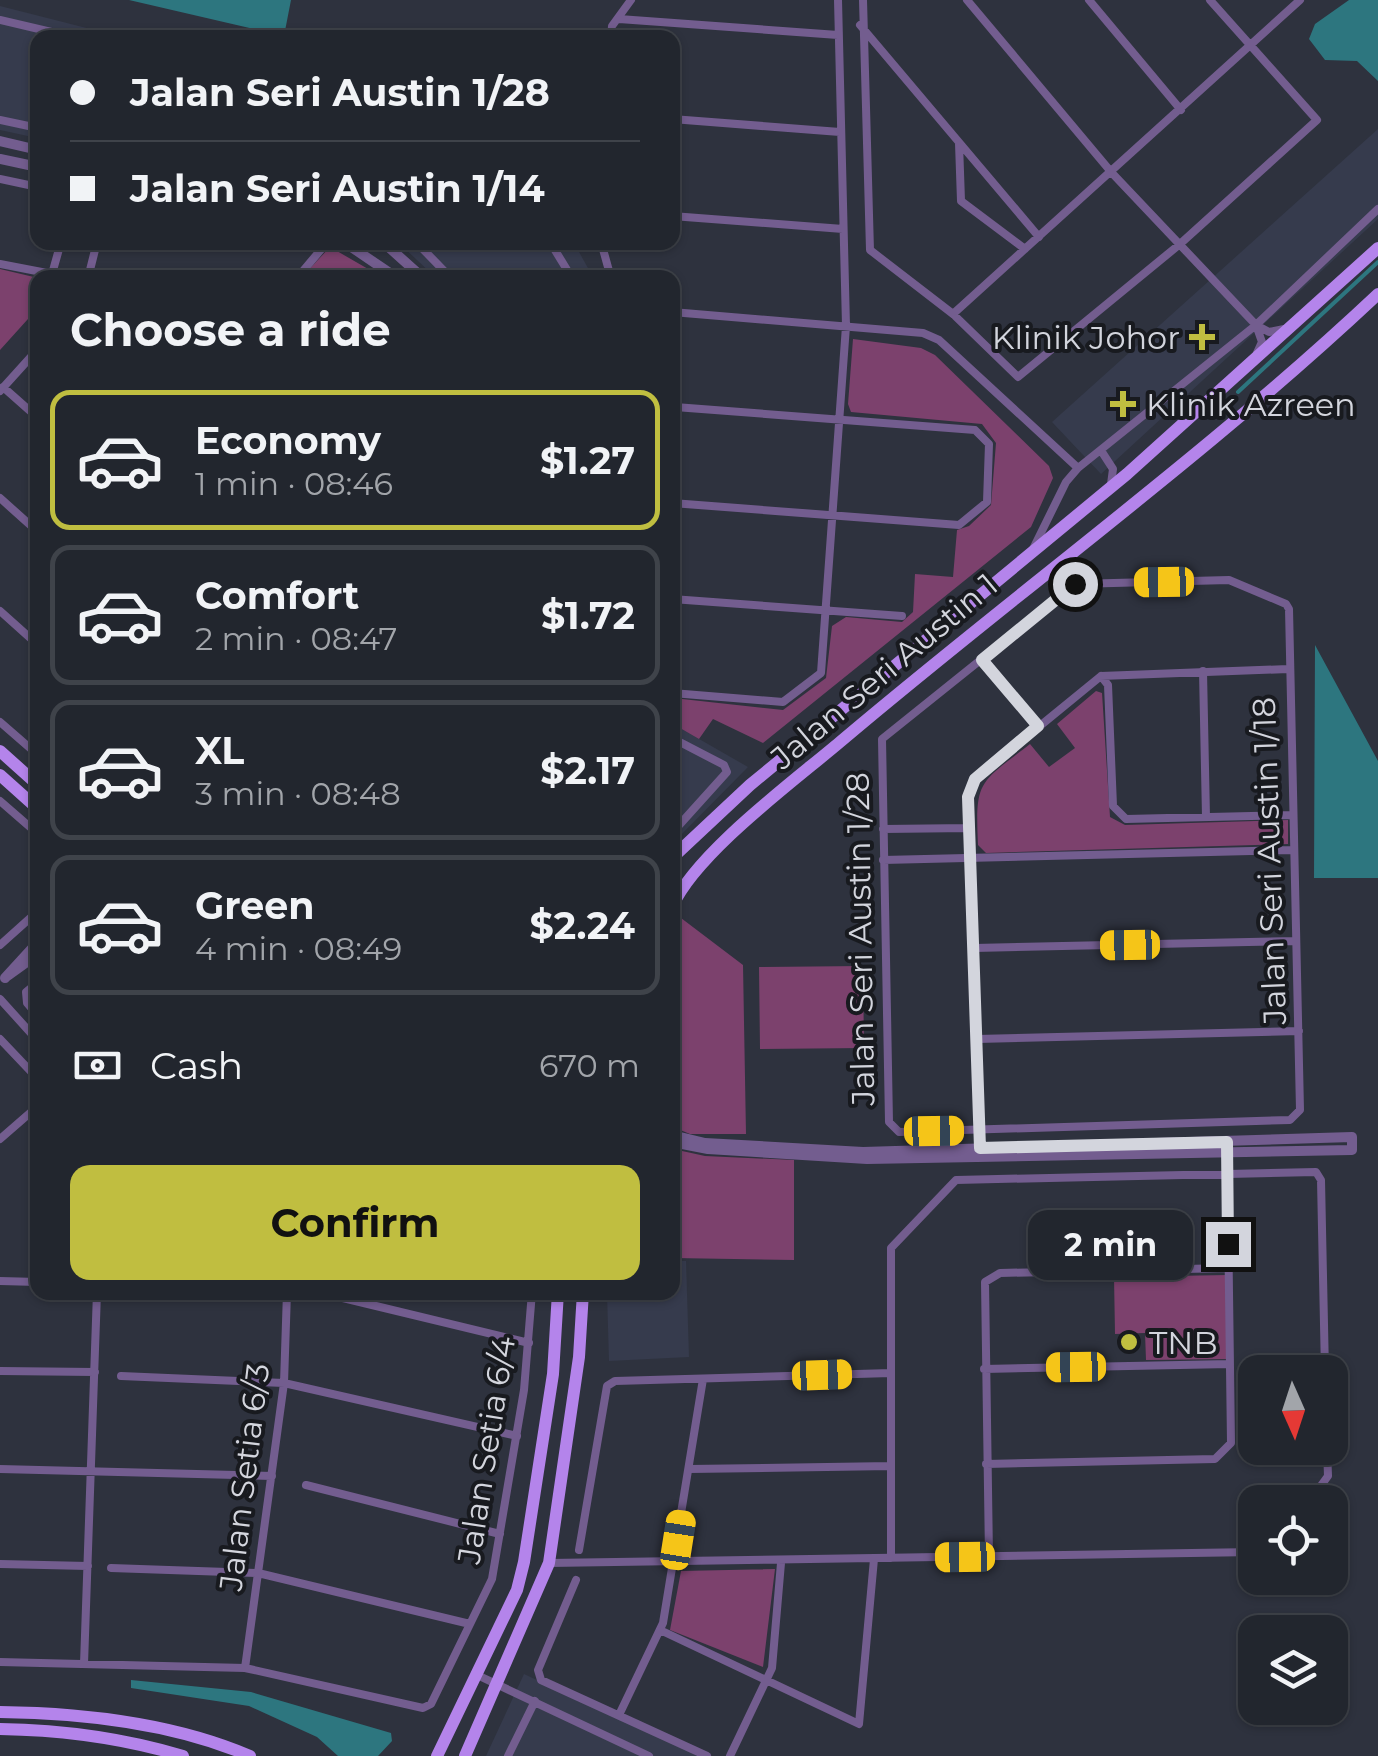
<!DOCTYPE html>
<meta charset="utf-8">
<style>
:root{--surface:#22262e;--page:#2e323a;--text:#f1f3f6;--muted:#a2a5aa;--line:#3f434a;--accent:#c0be40}
body{margin:0;font-family:Montserrat,sans-serif;background:var(--page);color:var(--text);height:100vh;display:flex;flex-direction:column;font-size:38px;white-space:nowrap}
*{box-sizing:border-box;margin:0}
p{font-size:32px;color:var(--muted)}
.icon{flex:none;width:55px;height:55px;fill:none;stroke:currentColor;stroke-width:2;stroke-linecap:round;stroke-linejoin:round}
.map{position:relative;flex:1;overflow:hidden}
.panel{position:absolute;left:30px;top:270px;width:650px;height:1030px;display:flex;flex-direction:column;background:var(--surface);border-radius:20px;box-shadow:0 2px 8px #0004,0 0 0 2px var(--line)}
.panel>*{flex:none}
.guide{position:absolute;left:30px;top:30px;width:650px;height:220px;border-radius:20px;box-shadow:0 2px 8px #0004,0 0 0 2px var(--line);display:grid;align-content:center;height:220px;padding:0 40px;background:var(--surface)}
.needle{width:65px;rotate:177deg}
.tools{position:absolute;left:1238px;top:1355px;display:grid;gap:20px}
.tools a{display:grid;place-items:center;width:110px;height:110px;border-radius:20px;background:var(--surface);box-shadow:0 2px 8px #0004,0 0 0 2px var(--line);font-size:50px}
.end{position:absolute;width:45px;height:45px;margin:-22px;border:12px solid #d3d5dd;background:#111;box-shadow:0 0 0 5px #111}
.from{border-radius:50%}
.bubble{position:absolute;height:70px;border-radius:20px;background:var(--surface);box-shadow:0 2px 8px #0004,0 0 0 2px var(--line);font-size:32px;font-weight:700;line-height:70px;text-align:center}
.car{position:absolute;width:30px;height:60px;margin:-30px -15px;border-radius:12px;box-shadow:0 0 8px 2px #0007;background:linear-gradient(#f5c518 24%,#345 0 40%,#f5c518 0 76%,#345 0 86%,#f5c518 0)}
.guide b{display:flex;align-items:center;gap:35px;height:95px;font-size:38px}
.guide b+b{border-top:2px solid var(--line)}
.guide i{width:25px;height:25px;background:var(--text)}
ul{padding:0;list-style:none}
li{display:flex;align-items:center;gap:30px;height:140px;margin:0 20px 15px;padding:0 20px;border:5px solid var(--line);border-radius:20px}
li div{flex:1}
li b{display:block;font-size:38px}
li em{font-style:normal;font-weight:700}
li.on{border-color:var(--accent)}
li>.icon{width:90px;height:90px;stroke-width:1.5}
h2{padding:0 40px;font-size:45px;line-height:120px}
.pay{display:flex;align-items:center;gap:25px;height:110px;padding:0 40px;font-size:38px}
.pay p{margin-inline-start:auto}
.action{display:flex;gap:20px;margin-top:auto;padding:20px 40px}
.action a{flex:1;height:115px;border-radius:20px;background:var(--accent);color:#111;font-size:40px;font-weight:700;line-height:115px;text-align:center}
.map>svg:first-child{display:block}
.built{fill:#363b4d}
.green{fill:#7c416d}
.water{fill:#2d767f}
.lines{fill:none;stroke-linecap:round;stroke-linejoin:round}
.stream{stroke:#2d767f;stroke-width:4}
.minor{stroke:#735d8f;stroke-width:8}
.tertiary{stroke:#735d8f;stroke-width:10}
.primary{stroke:#b484eb;stroke-width:12}
.route{stroke:#d3d5dd;stroke-width:12}
.poi-dot{fill:#c0be40;stroke:#181a1f;stroke-width:4}
.labels{text-anchor:middle;dominant-baseline:central;stroke-width:8;stroke-linejoin:round;paint-order:stroke}
.poi-label{font-size:32px;fill:#d3d5dd;stroke:#181a1f;text-anchor:start}
.street-label{font-size:32px;fill:#d3d5dd;stroke:#181a1f}
</style>
<div class="map">
<svg width="1378" height="1756" viewBox="0 0 1378 1756">
<rect width="100%" height="100%" fill="#2e323e"/>
<path class="built" d="M0,6L114,35L38,38L37,138L0,130Z
M1378,129V219L1101,474L1052,422Z
M399,243H574L593,277H435Z
M673,724L748,767L673,843Z
M673,1261H686L689,1357L609,1361L607,1293L672,1292Z
M524,1674L700,1756H486Z"/>
<path class="green" d="M330,247L382,277H302Z
M0,269L38,278L37,309L0,350Z
M853,339L921,348L935,355L1049,466L1053,478L1031,527L763,743L713,719L699,739L673,724V698L783,710L826,678L832,626L846,617L902,622L913,612L915,574L953,577L957,530L969,526L991,505L996,443L982,424L851,412L848,404Z
M1096,691L1102,693L1110,817L1125,825L1288,820V844L986,853L978,845C975,779 979,784 1030,744L1049,767L1075,748L1057,724Z
M681,918L743,965L746,1134H690L673,1127L672,936Z
M863,966L864,1048L760,1049L759,967Z
M673,1149L705,1156L794,1160V1260L673,1258Z
M1228,1275L1230,1359L1146,1360L1145,1333L1115,1334L1114,1277Z
M775,1569L763,1667L670,1630L681,1571Z"/>
<path class="water" d="M129,0H291L284,36Z
M1349,0H1378V81L1357,61L1325,60L1309,39L1315,24Z
M1315,645L1378,761V878H1314Z
M131,1680L251,1692L391,1733L392,1741L378,1756H338L317,1737L249,1706L131,1688Z"/>
<g class="lines">
<path class="stream" d="M1238,392L1378,262"/>
<path class="minor" d="M863,0L870,250L953,314L1018,377L1180,244L1317,120L1210,0
M967,0L1112,173L1256,325L1269,332L1284,329
M1089,0L1181,110
M619,19L838,35
M0,20L77,38
M860,25L1039,237
M611,38L612,26L631,0
M672,119L840,132
M0,120L38,128
M959,143L961,201L1025,249
M0,179L38,187
M672,216L843,229
M279,242L291,245
M416,242L451,278
M550,242L572,278
M601,242L611,278
M0,264L52,274L61,242
M88,278L97,242
M297,278L324,246
M672,312L923,333L939,340L1078,468
M953,314L1300,0
M1256,325L1262,342L1257,353
M3,387L38,418
M0,391L38,349
M1102,452L1113,469L1111,484
M0,498L38,532
M672,503L959,525L987,502L989,444L975,430L675,407
M1033,549L1066,482L1078,468L1256,325L1378,209
M1229,580L1286,604L1289,609L1300,1110L1290,1120L899,1132L889,1122L882,739L1075,584Z
M672,599L902,616
M0,611L38,645
M982,660L1038,725
M1203,671L1206,817
M1101,676L1108,685L1113,806L1126,819L1293,815
M672,693L783,702L821,673L846,326L838,0
M0,722L38,755
M672,738L724,765L727,772L672,833
M0,801L38,834
M883,829L970,828
M883,860L1293,850
M0,945L38,911
M974,948L1295,941
M38,982L26,992L27,1003L38,1016
M0,999L38,1041
M0,1039L38,1079
M977,1039L1299,1031
M0,1139L38,1106
M981,1152L969,797L975,779L1101,676L1288,669
M0,1281L38,1282
M318,1292L529,1343
M984,1369L1230,1364
M0,1371L95,1372
M121,1376L284,1383L517,1436
M986,1464L1215,1459L1231,1443L1227,1142
M0,1469L272,1476
M689,1469L891,1466
M306,1485L500,1534
M1309,1502L1328,1476L1327,1448
M579,1550L607,1386L615,1381L891,1373
M989,1557L985,1282L1000,1273L1229,1268
M891,1558V1248L956,1180L1316,1172L1321,1180L1325,1372
M549,1563L1255,1552
M0,1564L88,1566
M111,1568L258,1573L470,1624
M576,1580L538,1670L541,1680L707,1756
M660,1630L859,1724L874,1559
M0,1662L245,1668L423,1708L431,1704L492,1579L524,1390L532,1292
M84,1664L97,1292
M245,1668L284,1383L287,1292
M475,1674L649,1756
M619,1715L663,1623L703,1379
M508,1756L535,1701
M730,1756L772,1668L781,1563"/>
<path class="tertiary" d="M0,141L38,150
M0,159L38,167
M344,242L397,278
M383,242L423,278
M6,977L38,954
M5,978L38,942
M672,1135L705,1143L863,1152L1352,1137V1150L867,1159L708,1149L672,1142"/>
<path class="primary" d="M0,751L38,785
M0,775L38,809
M672,858L750,785L1127,474L1378,248
M672,907C696,853 794,781 840,742C1018,591 1208,454 1378,294
M0,1712C83,1713 173,1723 250,1756
M0,1729C63,1730 123,1738 183,1756
M437,1756L517,1590L524,1562L553,1374L558,1292
M465,1756L549,1563L579,1357L583,1292"/>
</g>
<g class="lines">
<path class="route" d="M1075,584L982,660L1038,726L975,779L968,797L980,1148L1227,1142L1228,1244"/>
</g>
<g class="poi-dot">
<path d="M1197 322h10v10h10v10h-10v10h-10v-10h-10v-10h10z"/>
<path d="M1118 389h10v10h10v10h-10v10h-10v-10h-10v-10h10z"/>
<circle cx="1129" cy="1342" r="10"/>
</g>
<g class="labels">
<g class="poi-label">
<text x="1180" y="337" text-anchor="end">Klinik Johor</text>
<text x="1146" y="404">Klinik Azreen</text>
<text x="1149" y="1342">TNB</text>
</g>
<g class="street-label">
<text transform="translate(884 671) rotate(-40)">Jalan Seri Austin 1</text>
<text transform="translate(1269 861) rotate(-92)">Jalan Seri Austin 1/18</text>
<text transform="translate(860 939) rotate(-91)">Jalan Seri Austin 1/28</text>
<text transform="translate(486 1450) rotate(-81)">Jalan Setia 6/4</text>
<text transform="translate(244 1477) rotate(-83)">Jalan Setia 6/3</text>
</g>
</g>
</svg>
<div class="tools">
<a><svg class="needle" viewBox="-14 -14 28 28"><path d="M0-13l5 13h-10z" fill="#e53935"/><path d="M0 13l5-13h-10z" fill="#a2a5aa"/></svg></a>
<a><svg class="icon" aria-label="locate" viewBox="0 0 24 24"><circle cx="12" cy="12" r="6"/><path d="M12 2v4M12 18v4M2 12h4M18 12h4"/></svg></a>
<a><svg class="icon" aria-label="layers" viewBox="0 0 24 24"><path d="M12 4l9 5-9 5-9-5zM3 14l9 5 9-5"/></svg></a>
</div>
<i class="end from" style="left:1075px;top:584px"></i>
<i class="end" style="left:1228px;top:1244px"></i>
<div class="bubble" style="left:1028px;top:1210px;width:165px">2 min</div>
<i class="car" style="left:1164px;top:582px;rotate:269deg"></i>
<i class="car" style="left:1130px;top:945px;rotate:269deg"></i>
<i class="car" style="left:934px;top:1131px;rotate:89deg"></i>
<i class="car" style="left:1076px;top:1367px;rotate:269deg"></i>
<i class="car" style="left:822px;top:1375px;rotate:88deg"></i>
<i class="car" style="left:678px;top:1540px;rotate:9deg"></i>
<i class="car" style="left:965px;top:1557px;rotate:269deg"></i>
<div class="guide">
<b><i class="from"></i>Jalan Seri Austin 1/28</b>
<b><i></i>Jalan Seri Austin 1/14</b>
</div>
<section class="panel">
<h2>Choose a ride</h2>
<ul>
<li class="on"><svg class="icon" aria-label="car" viewBox="0 0 24 24"><path d="M5 17H2v-5l4-1 3-4h7l3 4 3 1v5h-3M9 17h6M6 11h13"/><circle cx="7" cy="17" r="2"/><circle cx="17" cy="17" r="2"/></svg><div><b>Economy</b><p>1 min · 08:46</p></div><em>$1.27</em></li>
<li><svg class="icon" aria-label="car" viewBox="0 0 24 24"><path d="M5 17H2v-5l4-1 3-4h7l3 4 3 1v5h-3M9 17h6M6 11h13"/><circle cx="7" cy="17" r="2"/><circle cx="17" cy="17" r="2"/></svg><div><b>Comfort</b><p>2 min · 08:47</p></div><em>$1.72</em></li>
<li><svg class="icon" aria-label="car" viewBox="0 0 24 24"><path d="M5 17H2v-5l4-1 3-4h7l3 4 3 1v5h-3M9 17h6M6 11h13"/><circle cx="7" cy="17" r="2"/><circle cx="17" cy="17" r="2"/></svg><div><b>XL</b><p>3 min · 08:48</p></div><em>$2.17</em></li>
<li><svg class="icon" aria-label="car" viewBox="0 0 24 24"><path d="M5 17H2v-5l4-1 3-4h7l3 4 3 1v5h-3M9 17h6M6 11h13"/><circle cx="7" cy="17" r="2"/><circle cx="17" cy="17" r="2"/></svg><div><b>Green</b><p>4 min · 08:49</p></div><em>$2.24</em></li>
</ul>
<div class="pay"><svg class="icon" aria-label="cash" viewBox="0 0 24 24"><path d="M3 7h18v10H3z"/><circle cx="12" cy="12" r="2"/></svg>Cash<p>670 m</p></div>
<div class="action"><a>Confirm</a></div>
</section>
</div>
